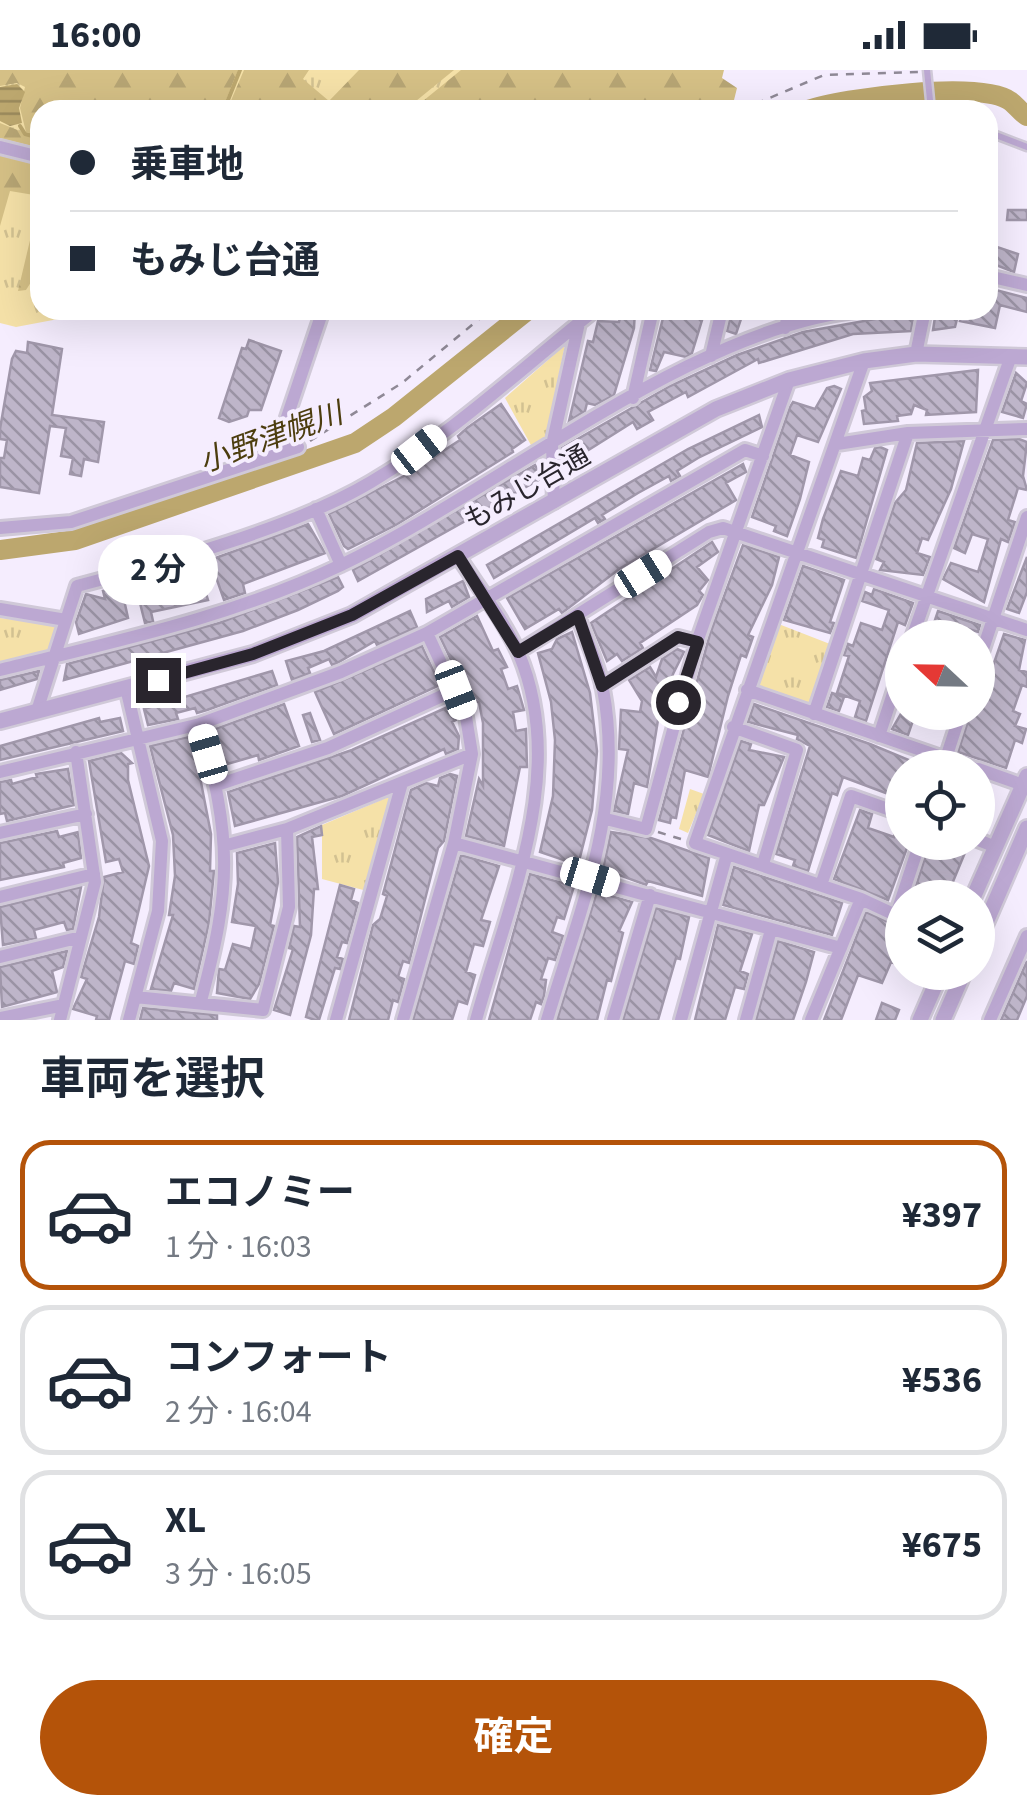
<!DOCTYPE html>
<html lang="ja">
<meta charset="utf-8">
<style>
:root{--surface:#fff;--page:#f2f2f3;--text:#1f2937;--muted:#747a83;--line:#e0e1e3;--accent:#b45309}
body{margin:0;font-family:"Source Sans 3","Noto Sans JP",sans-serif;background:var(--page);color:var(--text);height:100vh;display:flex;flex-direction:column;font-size:38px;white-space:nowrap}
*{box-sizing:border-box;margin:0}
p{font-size:32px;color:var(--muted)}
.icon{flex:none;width:55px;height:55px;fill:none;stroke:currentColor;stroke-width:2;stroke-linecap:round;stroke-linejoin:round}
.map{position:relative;height:950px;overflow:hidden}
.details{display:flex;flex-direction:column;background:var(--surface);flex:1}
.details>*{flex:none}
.hud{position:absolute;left:30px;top:30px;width:968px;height:220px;border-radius:30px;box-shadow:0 10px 40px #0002;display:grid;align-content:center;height:220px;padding:0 40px;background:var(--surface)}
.needle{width:65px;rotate:292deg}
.tools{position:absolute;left:885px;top:550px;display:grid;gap:20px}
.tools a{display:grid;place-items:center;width:110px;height:110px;border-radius:50%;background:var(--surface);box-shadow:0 10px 40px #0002;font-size:50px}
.end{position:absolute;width:45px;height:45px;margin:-22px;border:12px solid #29252d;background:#fff;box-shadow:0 0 0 5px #fff}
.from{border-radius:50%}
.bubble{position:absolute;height:70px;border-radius:35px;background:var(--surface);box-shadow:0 10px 40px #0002;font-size:32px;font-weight:700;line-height:70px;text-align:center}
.car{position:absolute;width:30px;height:60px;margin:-30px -15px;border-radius:12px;box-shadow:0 0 8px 2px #0007;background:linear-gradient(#fff 24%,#345 0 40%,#fff 0 76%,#345 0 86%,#fff 0)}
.hud b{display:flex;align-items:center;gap:35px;height:95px;font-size:38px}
.hud b+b{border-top:2px solid var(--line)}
.hud i{width:25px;height:25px;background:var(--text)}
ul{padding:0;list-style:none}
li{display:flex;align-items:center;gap:30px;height:150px;margin:0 20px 15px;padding:0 20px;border:5px solid var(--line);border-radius:30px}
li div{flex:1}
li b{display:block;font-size:38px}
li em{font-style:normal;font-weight:700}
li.current{border-color:var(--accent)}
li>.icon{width:90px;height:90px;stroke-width:1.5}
h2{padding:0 40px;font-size:45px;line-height:120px}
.button{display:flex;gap:20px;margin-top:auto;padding:20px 40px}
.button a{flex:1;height:115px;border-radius:60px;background:var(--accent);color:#fff;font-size:40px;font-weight:700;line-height:115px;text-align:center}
.status{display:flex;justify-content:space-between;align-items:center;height:70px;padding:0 50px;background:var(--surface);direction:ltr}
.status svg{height:28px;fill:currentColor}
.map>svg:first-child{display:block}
.grass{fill:url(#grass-tufts)}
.forest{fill:url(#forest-firs)}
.water{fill:url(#water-rules)}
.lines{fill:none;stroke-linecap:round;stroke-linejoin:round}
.stream{stroke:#bca76e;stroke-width:4}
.river{stroke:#bca76e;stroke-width:20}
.building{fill:url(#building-back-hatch);stroke:#a097aa;stroke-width:2.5}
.service-casing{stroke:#d0c9d8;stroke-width:11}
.minor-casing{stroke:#d0c9d8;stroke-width:18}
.tertiary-casing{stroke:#d0c9d8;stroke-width:20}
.path{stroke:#8f8996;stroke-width:2.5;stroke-dasharray:8 8;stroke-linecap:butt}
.service{stroke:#bca8d2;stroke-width:6}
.minor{stroke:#bca8d2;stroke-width:12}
.tertiary{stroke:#bca8d2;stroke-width:15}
.route{stroke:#29252d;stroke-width:12}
.labels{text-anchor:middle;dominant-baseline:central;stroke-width:8;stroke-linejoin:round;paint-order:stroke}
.street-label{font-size:28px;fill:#29252d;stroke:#f5edfe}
.water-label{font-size:30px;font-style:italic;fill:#4c3d0e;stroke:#f5edfe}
</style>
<div class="status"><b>16:00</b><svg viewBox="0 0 49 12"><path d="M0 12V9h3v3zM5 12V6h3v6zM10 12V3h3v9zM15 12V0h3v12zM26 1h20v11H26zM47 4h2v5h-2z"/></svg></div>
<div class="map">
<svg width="1027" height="950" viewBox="0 0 1027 950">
<defs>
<pattern id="grass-tufts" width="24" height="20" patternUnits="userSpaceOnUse" patternTransform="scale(2.5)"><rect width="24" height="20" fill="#f5e1a8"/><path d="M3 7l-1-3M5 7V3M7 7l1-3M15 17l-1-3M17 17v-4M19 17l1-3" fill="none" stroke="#d2c191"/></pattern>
<pattern id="forest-firs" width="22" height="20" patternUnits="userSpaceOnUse" patternTransform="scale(2.5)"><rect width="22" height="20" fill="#d5c086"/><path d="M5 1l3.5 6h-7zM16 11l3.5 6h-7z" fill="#b7a574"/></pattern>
<pattern id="water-rules" width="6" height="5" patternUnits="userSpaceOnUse" patternTransform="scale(2.5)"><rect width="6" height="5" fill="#bca76e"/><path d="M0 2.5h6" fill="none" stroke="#99885b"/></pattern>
<pattern id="building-back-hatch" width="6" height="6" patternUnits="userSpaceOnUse" patternTransform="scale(2.5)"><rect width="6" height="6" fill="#beb5c9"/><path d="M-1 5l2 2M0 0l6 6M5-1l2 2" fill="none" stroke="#9a93a4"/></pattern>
</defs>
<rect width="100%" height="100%" fill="#f5edfe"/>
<path class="grass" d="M0,0H699L670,40H40V240H106L16,257L0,253Z
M565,275L546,367L532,377L505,328Z
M0,548L57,555L48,580L0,592Z
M776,553L830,574L809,637L752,618Z
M690,719L704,724L688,763L679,759Z
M393,725L367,821L322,809V755Z"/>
<path class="forest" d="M0,0H238L222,40H40V66L26,62L20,38L25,17L17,13L0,16Z
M244,0H309L303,9L329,31L359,0H454L405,40H227Z
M461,0H724L722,8L737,18L734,30L718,40H412Z
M0,53L40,69V78L0,68Z
M0,83L40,93V126L10,121L0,156Z
M40,128V198L26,220L18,221Z"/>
<path class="water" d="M17,14L25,22L19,38L22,53L10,56L0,51V17Z"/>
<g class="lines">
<path class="stream" d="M224,40L240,0
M20,56L25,64L40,68"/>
<path class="river" d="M808,40C841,28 981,10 1010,31C1016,35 1020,42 1027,46
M0,480L75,470L355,373L394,347L528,240"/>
</g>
<path class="building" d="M1008,140H1027V150H1007Z
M988,174L1018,184L1014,202L988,192Z
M988,218L1027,228V242L1000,235L995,258L960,251L963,240H988Z
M622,240H635L634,258L614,325L595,335L587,333L585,341L569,351L588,271L593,272L598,251L619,252Z
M665,240H702L703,247L692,283L686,287L664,282L656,301L650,300Z
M732,240H744L736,264L727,261Z
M936,241L958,245L955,257L933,260Z
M914,242L911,261L853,264L759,293L758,289L688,327L686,322L648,342L653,350L637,359L633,352L579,386L581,390L563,396L562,378L670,316L737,285L803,262Z
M249,270L281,281L261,340H249L247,346L229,352L219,348L242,278L246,279Z
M28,272L62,279L52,345L104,352L98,392L84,389L81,406L70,404L73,388L61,386L66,358L50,356L39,423L0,417V388H4L7,370L0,369V359L12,289L16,281L27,283Z
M978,300L976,342L926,345L927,340L914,335L911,344L897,346L898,351L864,354L862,341L866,340L864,327L872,321L870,313Z
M1016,303L1027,313L1021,331L1027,334L1023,348L1002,342Z
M834,316L841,319L818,372L797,365L790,385L809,392L800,429L787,466L774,461L776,456L752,447L790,337L793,332L815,339L827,318Z
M501,334L525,370L512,379L513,382L396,455L348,479L344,476L329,444L408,404L460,370L458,366L467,358Z
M759,345L762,357L698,388L677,401L680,406L671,411L669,406L638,423L602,445L605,449L598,453L595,448L494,508L487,495L688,379Z
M1019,369L1027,372L1023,406L1027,420L1018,418L1008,450L1015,452L1008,472L1001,469L984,532L943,509L951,493L978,502L988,469L972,464L965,483L954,478L993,370Z
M964,371L951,419L928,470L922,468L917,483L930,487L923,505L880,500L884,492L876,489L895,433L906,420L917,373Z
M880,377L887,380L856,488L822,477L824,470L818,468L823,449L841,401L858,406L863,388L870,390L875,378Z
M743,394L746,402L726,413L736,430L619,499L562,543L559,539L525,559L507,528Z
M535,395L542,408L358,511L353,500Z
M308,454L325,483L243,514L245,523L224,530L210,490Z
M712,472L718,482L697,497L708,510L699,521L703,525L697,535L640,573L643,578L622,591L617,584L607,591L591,553Z
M743,475L779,487L772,515L748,565L753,567L746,587L741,585L728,626L708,707L685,700L676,748L671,747L670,753L659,750L710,564Z
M1027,487V522L1019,543L1007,539Z
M197,494L208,530L151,542L153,551L145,553L135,513Z
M803,496L844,510L830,552L834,553L830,563L784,550Z
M338,507L343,517L338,521L298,540L243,561L64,610L67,594L219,553Z
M463,511L469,527L452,537L449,531L427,542L426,529Z
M121,516L128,548L79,564L76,552L86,524L105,529L103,521Z
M874,519L913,533L905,555L898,552L866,651L855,647L860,631L837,623L849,586L844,585L848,574L853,576L861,553L882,560L889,540L862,531L865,522L872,525Z
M410,541L417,557L377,575L375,571L337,593L332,595L329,589L308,598L310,603L292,610L286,591L324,581Z
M938,541L980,555L978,562L969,559L966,568L946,562L954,568H923L927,557L932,559Z
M477,546L493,581L498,579L507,597L501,599L508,619L517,616L524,640L513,642L516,661L526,659L527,697H520L504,776L466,766L479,709L483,716V653L479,632L471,631L440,567Z
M572,562L590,623L597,681L592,740L578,795L540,782L553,726L555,670L551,632L538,583L552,579L557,569Z
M1004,564L1025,570L1019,600L1027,602V617L1022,615L1013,641L1020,644L1015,656L1026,659L1022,673L1015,670L1006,698L958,682L971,642H978L984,602L990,591L994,593Z
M422,576L440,615L334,664L315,622Z
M677,579L684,582L673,604L664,652L658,650L647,717L634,713L628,744L614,741L628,680L619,679L621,640L640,642L642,631L629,610L650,597L656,607L662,589Z
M39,601L37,609L0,620V610Z
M272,601L277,615L207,640L197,643L195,638L176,643L178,649L148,655L144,639Z
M832,623L844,627L839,641L827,637Z
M284,634L299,676L259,690L258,685L224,695L212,660Z
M754,634L870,674L928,698H902L899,728L843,707L837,725L832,723L808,801L793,796L795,790L776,784L810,676L797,669L798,665L748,652Z
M450,636L456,650L452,652L459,666L458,679L446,684L444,679L342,726L235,756L228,722L352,680Z
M902,642H916L908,665L892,659Z
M310,643L320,670L312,672L303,645Z
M99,648L100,652L120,648L123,661L0,690V676Z
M192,666L211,764L210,801H214L209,853L194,919L174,913L171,921L151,919L173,845H169L175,806L173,765L150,676Z
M741,671L751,674L749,680L784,687L764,735H759L749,781L708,765Z
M121,683L132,693L128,694V710L149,796L131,873L138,876L134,894L125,891L109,950H96L97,946L73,939L87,909L81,907L99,847L104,807L123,802L119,789L106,792L89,691Z
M68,699L74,735L7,751L5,743L0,744V712L11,710L12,714L37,707L36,704Z
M450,704L457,706L444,771L438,778L409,893L403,891L398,907L404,909L398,932L393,930L388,950H349L373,855L380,849L387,826L383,824L411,720L426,713L438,716L440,708Z
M860,740L872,744L868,758L894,767L896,759L902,761L907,778L888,830L834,809Z
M321,756L322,765L312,767L318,819H314L311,865L290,945L274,940L293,879L289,878L294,856L300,857L297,767Z
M57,761L59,767L78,762L81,788L63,793L64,797L0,810V773Z
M611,762L651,768L709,788L702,826L648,811L646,815L603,799Z
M930,772L969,773L947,826L912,828Z
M275,773L278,812L270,855L274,856L259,914L250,929L217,923L219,899L225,900L233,874L251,879L256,856L232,852L238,814L237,783Z
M461,785L499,796L481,850L490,852L483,876L474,874L466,902L475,905L467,934L458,931L452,950H413Z
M734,797L842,833L832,865L723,835Z
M530,804L574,816L564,849L557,847L552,862L563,866L555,890L548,888L541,909L546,910L544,926L541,934L536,932L530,950H489Z
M340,815L354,819L351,830L358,833L347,873L342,872L337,887L343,889L340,899L335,898L319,950H315L306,947Z
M81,817L73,859L67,860L64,852L34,860L36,868L3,875L0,837Z
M597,822L632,832L619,861L623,863L611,911L607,910L597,950H557Z
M656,838L689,847L680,889L676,888L658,950H623Z
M866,842L902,858V896L891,892L882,913L858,905L841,950H824Z
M718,855L752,864L740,901L748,904L744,919L735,917L725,950H695Z
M778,871L814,882L806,912L793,950H756Z
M67,881L63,897L52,901L57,922L2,937L0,897Z
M1027,891V926L1017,950H1001Z
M882,933L899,940L895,950H876Z
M143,938L217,945V950H140Z"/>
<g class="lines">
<defs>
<path id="service" d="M927,0L931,40
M988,62L1027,77"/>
<path id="minor" d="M0,77L40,87
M988,206L1027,215
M785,258L789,240
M916,284L925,240
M711,286L722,240
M864,291L695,773L861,829L902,848
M633,328L653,240
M837,374L908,363L1027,359
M275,383L323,240
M554,432L552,375L579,253
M316,439L341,495
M0,458L71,452L298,377
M458,486C478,517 504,550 519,584C569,703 508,833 476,950
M0,539L66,550
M912,568L1011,286
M518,582L709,462L723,458L1027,560
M978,594L1027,447
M0,600C116,571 232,547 341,495C497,421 695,254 865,240
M602,616L678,567L697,572
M126,618L162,771L158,841L129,950
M747,620L973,698
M37,641L77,516C164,493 294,458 371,412C452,364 522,298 595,240
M814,644L908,363
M200,654C232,770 232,815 201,931
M733,657L797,680L763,794
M879,666L902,596
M946,688L961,642
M978,699L1023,715
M0,702L200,654L341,602L427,563L745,380L763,386
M217,715L328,678L455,620
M606,749L646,759L697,572L789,310
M0,763L86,744
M978,770L996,777
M454,773L841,878
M227,775L287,759L472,684
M821,815L851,726L902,744
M0,827L94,804
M896,845L920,772
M0,887L81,867
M135,927L263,940L289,837L287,759
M0,948L64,935
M60,950L95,812L76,682
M336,950L402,713
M403,950L454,773L472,684L466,647L427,563
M547,950C580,839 625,736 603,619C598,594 586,569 578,546
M613,950L650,825
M681,950L727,784
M746,950L771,860
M811,950L861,829
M990,950L1027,866"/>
<path id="tertiary" d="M0,651L253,584L352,545L716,339L789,310L864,291L916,284L1027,287
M973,828L1027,706
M978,871L1027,758
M920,950L941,902
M943,950L964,902"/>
</defs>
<use href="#service" class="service-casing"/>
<use href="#minor" class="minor-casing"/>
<use href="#tertiary" class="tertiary-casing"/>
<path class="path" d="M741,40L824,5L921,2
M310,371L402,313L490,240
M658,762L684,770"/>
<use href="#service" class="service"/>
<use href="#minor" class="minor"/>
<use href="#tertiary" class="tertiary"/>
</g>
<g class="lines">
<path class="route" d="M158,610L253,584L352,545L458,486L518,582L578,546L602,616L678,567L698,572L678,632"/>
</g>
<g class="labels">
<g class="street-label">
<text transform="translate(527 418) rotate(-30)">もみじ台通</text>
</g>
<g class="water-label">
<text transform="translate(271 368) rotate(-20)">小野津幌川</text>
</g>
</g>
</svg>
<div class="tools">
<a><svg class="needle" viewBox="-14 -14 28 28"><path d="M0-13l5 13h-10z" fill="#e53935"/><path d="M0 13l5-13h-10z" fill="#747a83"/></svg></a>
<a><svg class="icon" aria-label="locate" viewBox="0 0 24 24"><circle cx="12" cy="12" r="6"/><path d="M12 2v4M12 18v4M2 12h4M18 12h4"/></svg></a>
<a><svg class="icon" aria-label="layers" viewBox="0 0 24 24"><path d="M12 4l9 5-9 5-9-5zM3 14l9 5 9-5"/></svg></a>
</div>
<i class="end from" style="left:678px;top:632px"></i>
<i class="end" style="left:158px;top:610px"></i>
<div class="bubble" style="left:98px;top:465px;width:120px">2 分</div>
<i class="car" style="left:419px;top:380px;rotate:52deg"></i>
<i class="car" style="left:643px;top:504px;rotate:58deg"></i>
<i class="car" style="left:456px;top:620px;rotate:159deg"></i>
<i class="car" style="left:208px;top:684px;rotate:344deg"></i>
<i class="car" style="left:590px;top:807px;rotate:107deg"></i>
<div class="hud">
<b><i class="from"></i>乗車地</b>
<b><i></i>もみじ台通</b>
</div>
</div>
<section class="details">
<h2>車両を選択</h2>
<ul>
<li class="current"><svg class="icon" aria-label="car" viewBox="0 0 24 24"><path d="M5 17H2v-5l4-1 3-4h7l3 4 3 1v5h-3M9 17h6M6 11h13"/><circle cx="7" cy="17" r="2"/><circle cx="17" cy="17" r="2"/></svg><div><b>エコノミー</b><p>1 分 · 16:03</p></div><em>¥397</em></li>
<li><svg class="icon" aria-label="car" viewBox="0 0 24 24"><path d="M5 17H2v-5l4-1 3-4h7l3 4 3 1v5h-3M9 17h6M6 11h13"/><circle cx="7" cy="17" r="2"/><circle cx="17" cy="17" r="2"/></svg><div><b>コンフォート</b><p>2 分 · 16:04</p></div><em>¥536</em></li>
<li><svg class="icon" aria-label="car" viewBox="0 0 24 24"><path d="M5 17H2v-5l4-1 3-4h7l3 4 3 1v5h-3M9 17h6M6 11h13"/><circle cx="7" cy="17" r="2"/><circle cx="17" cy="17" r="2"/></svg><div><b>XL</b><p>3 分 · 16:05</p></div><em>¥675</em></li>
</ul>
<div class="button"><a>確定</a></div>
</section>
